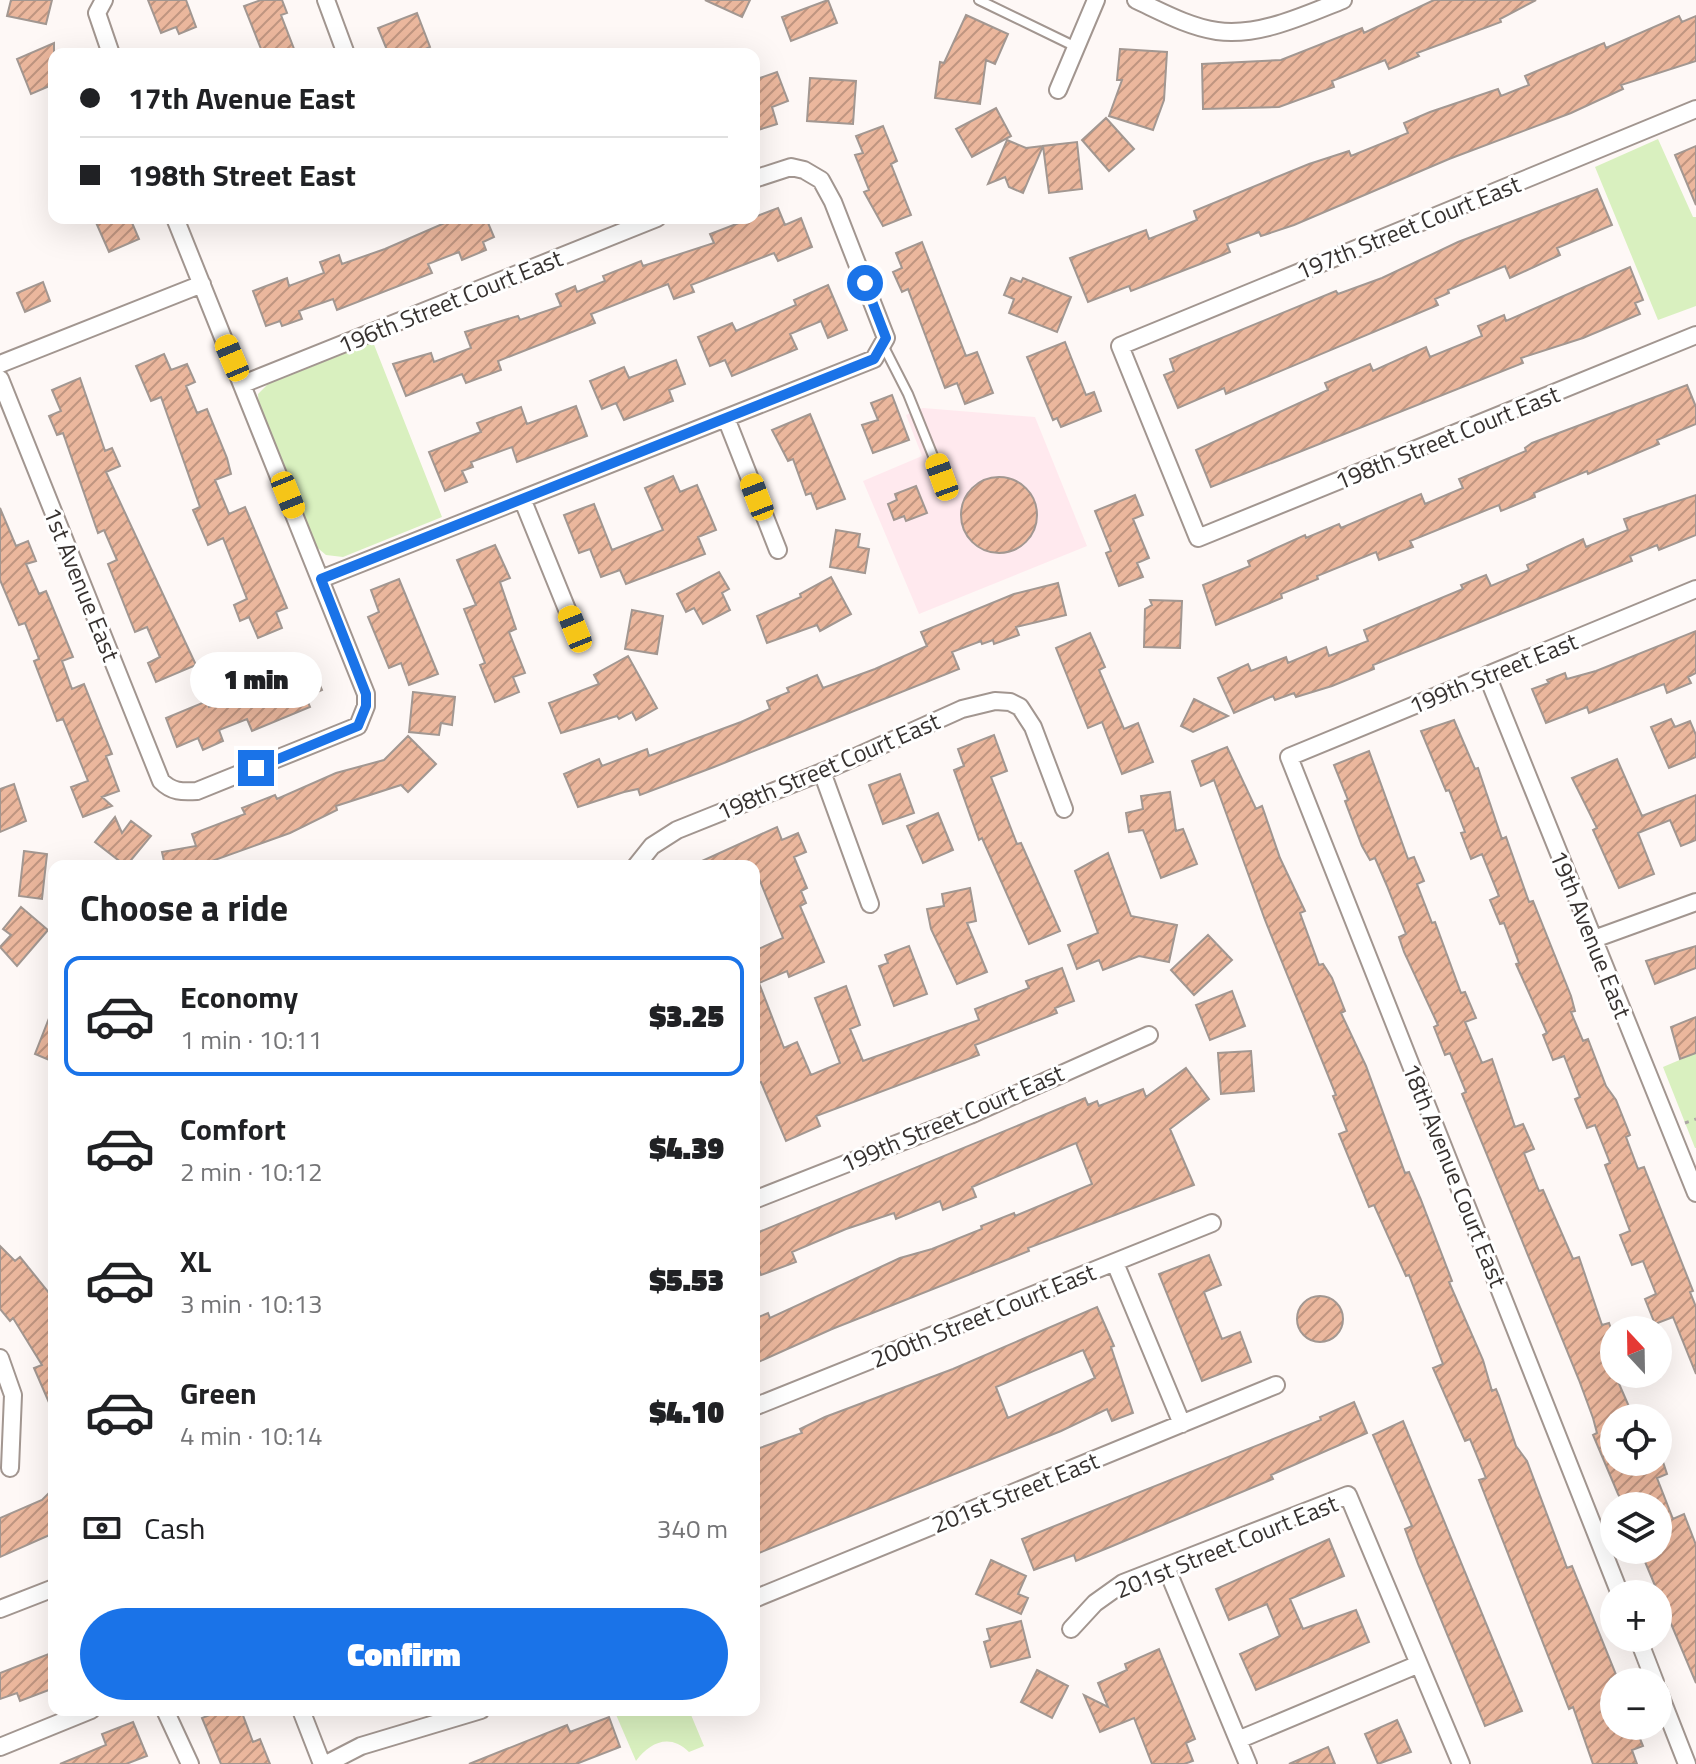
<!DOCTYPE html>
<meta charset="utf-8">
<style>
:root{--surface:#fff;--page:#f6f6f6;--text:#202124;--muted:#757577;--line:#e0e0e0;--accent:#1a73e8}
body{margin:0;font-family:"Titillium Web",sans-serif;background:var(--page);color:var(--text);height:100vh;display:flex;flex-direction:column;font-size:30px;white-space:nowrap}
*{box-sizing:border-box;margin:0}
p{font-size:26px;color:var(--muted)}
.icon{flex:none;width:44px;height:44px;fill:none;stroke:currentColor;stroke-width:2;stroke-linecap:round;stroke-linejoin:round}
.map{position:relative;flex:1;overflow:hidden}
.panel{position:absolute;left:48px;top:860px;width:712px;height:856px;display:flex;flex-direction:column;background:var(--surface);border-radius:16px;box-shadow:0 8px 32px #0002}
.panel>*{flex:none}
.top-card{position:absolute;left:48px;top:48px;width:712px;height:176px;border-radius:16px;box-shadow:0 8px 32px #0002;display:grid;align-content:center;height:176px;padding:0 32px;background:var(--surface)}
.needle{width:52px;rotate:338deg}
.buttons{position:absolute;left:1600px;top:1316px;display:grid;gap:16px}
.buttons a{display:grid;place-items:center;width:72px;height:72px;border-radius:50%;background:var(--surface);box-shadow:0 8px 32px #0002;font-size:40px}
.end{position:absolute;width:36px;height:36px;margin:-18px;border:10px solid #1a73e8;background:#fff;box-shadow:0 0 0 4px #fff}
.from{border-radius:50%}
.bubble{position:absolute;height:56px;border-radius:28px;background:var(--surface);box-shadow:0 8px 32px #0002;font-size:26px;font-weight:800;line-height:56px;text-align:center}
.car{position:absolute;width:24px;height:48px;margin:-24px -12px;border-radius:10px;box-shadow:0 0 6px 2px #0007;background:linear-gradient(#f5c518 24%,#345 0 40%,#f5c518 0 76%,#345 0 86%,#f5c518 0)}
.top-card b{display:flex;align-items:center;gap:28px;height:76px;font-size:30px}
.top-card b+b{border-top:2px solid var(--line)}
.top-card i{width:20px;height:20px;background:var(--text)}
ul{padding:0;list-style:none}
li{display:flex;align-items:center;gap:24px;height:120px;margin:0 16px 12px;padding:0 16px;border:4px solid transparent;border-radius:16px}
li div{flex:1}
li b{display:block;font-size:30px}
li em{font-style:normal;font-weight:800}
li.active{border-color:var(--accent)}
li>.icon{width:72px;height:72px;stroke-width:1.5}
h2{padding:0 32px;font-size:36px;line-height:96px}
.pay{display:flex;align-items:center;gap:20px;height:88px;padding:0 32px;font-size:30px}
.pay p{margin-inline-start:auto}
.button{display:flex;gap:16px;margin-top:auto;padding:16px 32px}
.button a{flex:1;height:92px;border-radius:48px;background:var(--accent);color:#fff;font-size:32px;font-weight:800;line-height:92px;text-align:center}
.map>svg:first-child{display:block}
.industrial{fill:#ffe9ee}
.green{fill:#d9f0bf}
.building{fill:url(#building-hatch);stroke:#a29791;stroke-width:2;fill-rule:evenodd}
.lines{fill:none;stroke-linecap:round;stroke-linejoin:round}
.lane-casing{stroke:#a29690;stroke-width:12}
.street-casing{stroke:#a29690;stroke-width:20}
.path{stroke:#aca6a4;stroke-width:3;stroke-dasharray:4 6;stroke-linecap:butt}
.lane{stroke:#fff;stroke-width:8}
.street{stroke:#fff;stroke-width:16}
.route{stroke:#1a73e8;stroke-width:10}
.labels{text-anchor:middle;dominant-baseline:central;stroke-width:6;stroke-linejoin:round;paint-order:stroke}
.street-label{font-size:24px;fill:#373230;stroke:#fff}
</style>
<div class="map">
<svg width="1696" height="1764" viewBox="0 0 1696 1764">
<defs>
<pattern id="building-hatch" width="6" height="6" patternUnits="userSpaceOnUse" patternTransform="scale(2)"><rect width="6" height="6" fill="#ebb79d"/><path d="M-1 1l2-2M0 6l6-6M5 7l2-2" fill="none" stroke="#bf9580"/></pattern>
</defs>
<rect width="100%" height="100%" fill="#fef8f6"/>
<path class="industrial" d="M923,408L1035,417L1087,546L919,614L863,481L922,456L906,415Z"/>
<path class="green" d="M1658,139L1693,217H1696V306L1658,320L1595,167Z
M373,342L442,517L343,557L326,555L313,544L259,407L258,394L268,384Z
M1696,1053V1148H1695L1663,1067Z
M614,1710H689L704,1746L689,1752C670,1733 650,1742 636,1761Z"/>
<path class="building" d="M11,0H52L46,24L7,16Z
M148,0H186L196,27L179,34L176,27L161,33Z
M261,0H282L287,13L281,15L296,54H263L244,6Z
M705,0H750L742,17Z
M828,0L837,23L791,41L782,17Z
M1434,0H1536L1500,19L1501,22L1417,53L1419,56L1389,69L1385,60L1332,81L1334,87L1279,107L1203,109L1202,64L1281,60L1362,28L1364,33Z
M417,13L430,47L414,54L387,50L378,28Z
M966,15L1008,34L995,64L986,60L980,104L935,98L940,62L944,63Z
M1679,16L1682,22L1696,16V61L1621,85L1623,89L1571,113L1449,159L1294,225L1261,236L1259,232L1227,244L1230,252L1213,259L1131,291L1129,286L1088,302L1070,258L1146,230L1149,239L1197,220L1194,211L1309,164L1349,151L1351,156L1408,133L1404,123L1430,112L1498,89L1501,96L1529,85L1525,76L1604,43L1606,48Z
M54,43V84L31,94L17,59Z
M1120,49L1167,52L1164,100L1153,130L1109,116L1122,80H1117Z
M777,72L788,101L772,107L777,124L758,130L754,118V80Z
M810,78L856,81L853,124L807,121Z
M996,108L1011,136L972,157L956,129Z
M1106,118L1134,149L1109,171L1082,140Z
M883,126L897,161L891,164L911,215L883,226L864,192L869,190L855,155L863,153L856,136Z
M1007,140L1026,148L1043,146L1023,193L1009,187L1005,177L988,184Z
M1077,142L1082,189L1049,193L1043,146Z
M1696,146V205L1675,155Z
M1597,189L1612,225L1557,248L1560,255L1510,278L1505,266L1448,290L1449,293L1435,299L1438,305L1226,394L1224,388L1178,408L1164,375L1174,371L1170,359L1336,291L1338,294L1382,278L1458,242Z
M778,208L785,225L801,218L812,247L778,261L774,253L691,285L694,292L674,299L668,284L591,314L595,323L498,361L501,370L466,383L462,374L406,396L393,364L431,353L434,362L471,348L465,332L518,316L520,320L561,306L556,294L575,286L577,292L605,281L603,276L641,261L643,266L714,243L710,234Z
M94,218H130L139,239L109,252Z
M456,218H486L494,237L483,242L486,250L462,260L459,252L428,264L432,273L337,310L333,299L299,311L302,319L282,326L280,321L266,326L253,291L287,278L289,286L324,273L320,262L339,255L342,264L385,249Z
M922,242L966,356L977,352L993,393L965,404L957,383L945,388L908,289L902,292L893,272L902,268L896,253Z
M1630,267L1643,300L1635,303L1640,314L1583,338L1521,358L1523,363L1211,487L1196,450L1328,390L1325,383L1370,364L1373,371L1426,347L1430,357L1482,336L1478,326L1504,315L1506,321Z
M1011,278L1021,282L1023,278L1071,297L1057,332L1009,313L1014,299L1004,295Z
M43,282L50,301L25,312L17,293Z
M828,285L847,330L828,338L821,321L790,334L797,349L732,376L725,360L710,366L698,337L732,323L736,331L796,305L794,300Z
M1065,342L1086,395L1094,392L1101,411L1061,427L1057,418L1053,420L1027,357Z
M164,354L171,370L187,364L195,382L186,386L197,413L207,409L227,458L231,474L215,480L229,514L245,507L287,608L276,612L282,628L258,638L249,617L240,621L234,605L247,599L223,538L208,545L193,510L200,507L161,397L151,401L136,366Z
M676,360L685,384L669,390L673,401L624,420L616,403L602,409L590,381L624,367L629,378Z
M80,378L105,451L112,448L120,466L106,472L196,665L156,682L148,663L160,657L147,627L135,632L108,564L117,560L104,530L98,533L63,433L57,435L49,416L61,411L52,390Z
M1687,385L1696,407V424L1657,440L1659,444L1588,474L1587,471L1534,493L1535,497L1501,511L1499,505L1410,541L1413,547L1379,560L1376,552L1317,576L1318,579L1281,594L1282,598L1216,625L1203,585L1250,566L1248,561L1305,535L1306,538L1339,524L1341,528L1421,494L1425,504L1463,488L1459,479L1526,451L1525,448L1532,443Z
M892,395L909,440L873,453L862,425L878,420L871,403Z
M576,406L587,436L517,462L512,447L471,462L473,467L462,471L467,482L445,491L429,452L481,432L477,423L521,407L527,424Z
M810,414L845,499L817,509L811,493L806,495L793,459L788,461L772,430Z
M673,476L680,492L697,485L711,518L716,530L698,537L705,554L626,584L620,570L601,577L590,549L579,553L564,515L594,504L612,550L663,530L645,488Z
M961 515a38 38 0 1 1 76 0a38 38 0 1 1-76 0Z
M916,486L927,513L906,521L904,516L894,520L888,504L897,500L895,494Z
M1135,495L1143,515L1133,519L1149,558L1137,563L1143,577L1119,586L1106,553L1111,551L1095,511Z
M1696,495V535L1659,550L1657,545L1630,556L1632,561L1373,665L1374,669L1332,686L1296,697L1294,693L1275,700L1273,696L1234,713L1218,678L1248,664L1251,671L1286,657L1288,663L1326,647L1329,656L1368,641L1364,630L1463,589L1461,585L1486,575L1491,586L1529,570L1527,565L1583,539L1586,547L1628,530L1624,519Z
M0,508L16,546L28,541L36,561L26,564L39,594L46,591L73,657L62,661L72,689L84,684L112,754L106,756L119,791L102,797L112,806L83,817L71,787L88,781L63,719L57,721L34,661L39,659L25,623L19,625L0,580Z
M836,530L860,534L858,547L869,549L865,573L830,567Z
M495,545L510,578L500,582L516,629L509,632L525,673L513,677L519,692L495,702L480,665L485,663L464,609L476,605L457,560Z
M719,572L729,589L722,593L730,610L703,624L694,608L686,612L677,594Z
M831,577L851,614L820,631L817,625L767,643L757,616L801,597L800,594Z
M399,579L438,674L409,685L401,663L389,668L368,617L379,612L371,590Z
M1058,583L1066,615L1016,627L1019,635L994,644L993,640L982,644L981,641L952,652L959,669L714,767L640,795L638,789L624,792L578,807L564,774L599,759L602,766L647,749L649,756L741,722L770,709L767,701L789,692L787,688L817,675L823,688L875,669L927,646L921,632L1014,594Z
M1150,600L1182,601L1180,648L1144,647L1145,609L1152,605Z
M632,610L663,616L657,654L625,649Z
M1696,631V673L1688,677L1691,683L1667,693L1664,684L1589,713L1587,707L1546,723L1532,689L1549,683L1547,680L1565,673L1567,679L1596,671Z
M1090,633L1105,667L1099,670L1124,729L1138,723L1153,762L1122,774L1102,722L1088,728L1056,648Z
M628,656L657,708L636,720L632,712L619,719L617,716L561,733L549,703L599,684L594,675Z
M311,665L322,690L306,697L310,707L252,731L247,719L219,730L223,741L203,750L198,738L177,747L166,718L207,701L209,707L240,695L237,689L257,680L259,686Z
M413,692L455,697L452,725L441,723L439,735L409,732Z
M1194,699L1228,716L1193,732L1181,726Z
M1671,719L1675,727L1690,721L1696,735V757L1669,768L1651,727Z
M1454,720L1475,769L1478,768L1502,839L1506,837L1529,902L1533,901L1571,996L1575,1011L1571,1012L1583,1041L1588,1039L1606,1086L1616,1100L1630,1135L1626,1137L1638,1169L1644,1167L1693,1291L1690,1292L1696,1307V1374L1673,1317L1655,1324L1645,1299L1656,1294L1643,1261L1632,1265L1620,1235L1630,1231L1605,1165L1610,1163L1595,1125L1587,1128L1575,1099L1580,1097L1564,1056L1553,1060L1543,1035L1547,1033L1516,964L1519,963L1504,923L1500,924L1490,900L1499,896L1482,854L1471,859L1461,833L1465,832L1449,790L1446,791L1421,731Z
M994,735L1007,771L991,777L1017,844L1021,843L1060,931L1029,944L982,838L979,840L954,770L964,766L958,749Z
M408,736L436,764L408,792L401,785L336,806L337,810L290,833L198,866H165L162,852L196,846L192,834L245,814L242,808L275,795L277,799L336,773L384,760Z
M1227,747L1256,809L1262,806L1280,858L1305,911L1300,913L1319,965L1323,964L1332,978L1345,1011L1341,1013L1366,1066L1405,1173L1409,1172L1421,1200L1452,1281L1449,1282L1483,1360L1492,1391L1496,1389L1499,1396L1516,1446L1527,1461L1567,1568L1572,1566L1617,1677L1610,1679L1614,1690V1726H1628L1630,1731L1636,1729L1643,1746L1632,1750L1637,1764H1593L1573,1707L1569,1709L1479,1480L1486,1478L1470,1439L1465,1441L1433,1368L1443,1364L1409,1275L1406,1276L1374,1205L1369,1207L1339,1134L1347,1131L1333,1096L1336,1095L1265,920L1214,780L1201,786L1192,761Z
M1369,751L1408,859L1414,857L1424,881L1417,884L1432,923L1435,922L1461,993L1465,992L1476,1018L1465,1022L1482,1063L1492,1059L1515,1127L1523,1124L1534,1149L1524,1153L1539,1191L1543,1190L1573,1259L1579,1257L1602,1325L1609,1323L1614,1337V1351L1606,1354L1634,1418H1614V1462H1663L1667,1474L1657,1478L1673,1519L1684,1514L1696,1545V1683L1640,1550H1658V1506H1625L1618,1494L1593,1435L1597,1433L1593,1418L1579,1380L1462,1094L1466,1092L1450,1053L1445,1055L1434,1027L1438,1025L1404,952L1399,937L1406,934L1387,886L1375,858L1370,860L1362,846L1345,801L1348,800L1334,765Z
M1617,759L1642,816L1696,795V840L1681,846L1670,820L1638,833L1654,874L1619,888L1593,830L1597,828L1572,778Z
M900,774L914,813L883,824L869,785Z
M14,784L26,821L0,832V789Z
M1170,792L1176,831L1183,829L1197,864L1161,878L1143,830L1129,832L1126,813L1143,809L1141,796Z
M938,813L953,850L923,863L907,826Z
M115,817L122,833L131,821L151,836L126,866L95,842Z
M777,827L782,840L798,833L806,852L794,857L807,888L801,891L806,903L800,906L824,962L789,977L787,971L759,983L784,1048L797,1042L811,1075L840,1063L815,998L846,986L860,1025L850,1029L863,1061L979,1020L975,1009L1029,988L1026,981L1062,968L1074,1001L1055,1008L1057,1013L975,1045L979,1055L816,1116L820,1126L786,1141L761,1082L754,1084V951L783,938L754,866H691Z
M24,851L47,854L42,899L19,896Z
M1108,853L1131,916L1177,925L1169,962L1139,956L1103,970L1099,960L1077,969L1068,945L1098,933L1075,871Z
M970,888L976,921L967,923L987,972L957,984L931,929L927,909L944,906L942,894Z
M21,907L48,930L17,966L0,947L11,935L3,929Z
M1208,935L1232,960L1194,995L1171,970Z
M909,946L927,994L894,1006L879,966L888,963L885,955Z
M1696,946V968L1655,984L1646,961Z
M1232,991L1245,1026L1210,1040L1196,1005Z
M53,1008H54V1062L35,1054Z
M1696,1017V1053L1680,1059L1671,1027Z
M1251,1051L1254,1091L1221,1094L1218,1053Z
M1186,1068L1209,1099L1170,1129L1194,1185L1028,1248L1029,1251L832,1329L754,1364V1319L768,1313L770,1318L900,1258L932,1249L982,1229L981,1226L1014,1213L1015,1216L1092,1184L1076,1143L972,1187L976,1197L943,1210L940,1201L896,1219L894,1213L846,1229L792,1252L796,1262L761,1275L754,1257V1234L1085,1098L1088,1105L1097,1101L1099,1106L1143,1089L1146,1097Z
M0,1246L15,1261L20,1257L54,1299V1414L34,1368L42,1365L13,1318L10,1321L0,1309Z
M1209,1255L1221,1285L1204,1292L1222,1339L1240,1332L1251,1362L1202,1381L1159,1274Z
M1297 1319a23 23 0 1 1 46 0a23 23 0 1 1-46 0Z
M1097,1307L1114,1346L1111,1347L1133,1413L1112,1421L1107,1409L1061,1431L754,1555V1450L802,1433L800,1429L825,1417L953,1369ZM1083,1350L1095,1378L1008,1418L996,1387Z
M1354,1402L1367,1433L1271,1475L1273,1479L1110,1547L1076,1561L1074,1555L1034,1570L1022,1539L1321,1420L1320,1417Z
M1403,1421L1522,1711L1485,1726L1418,1564L1405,1529L1412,1526L1373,1435Z
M54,1488V1533L0,1557V1518L42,1500Z
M1329,1539L1344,1576L1290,1599L1303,1629L1356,1610L1369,1642L1256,1690L1240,1654L1280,1636L1267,1604L1229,1620L1216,1589Z
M991,1560L1026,1576L1018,1594L1028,1598L1021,1614L976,1594Z
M1021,1621L1030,1657L991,1667L984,1642L990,1640L987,1629Z
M1159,1649L1195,1739L1186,1743L1193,1761L1184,1764H1152L1134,1718L1100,1732L1084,1695L1108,1707L1098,1683L1127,1670L1125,1664Z
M54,1652V1688L20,1701L17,1693L0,1699V1673Z
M1037,1670L1068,1686L1052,1718L1021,1702Z
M222,1710H241L253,1742L260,1739L270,1764H221L202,1718Z
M609,1717L620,1747L576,1764H469L567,1725L570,1732Z
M1397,1720L1411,1752L1378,1764L1365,1734Z
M133,1722L147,1756L126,1764H60L106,1745L102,1734Z
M1328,1747L1335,1764H1289Z"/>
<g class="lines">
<defs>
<path id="lane" d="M979,0L1076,47
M884,347L908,394L948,493"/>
<path id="street" d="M104,0L97,13L111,54
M326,0L346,54
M1136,0C1162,12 1189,27 1217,31C1259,37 1305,15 1343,0
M1058,90L1096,0
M1696,109L1120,346L1198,538L1696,335
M0,364L202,284
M0,379L161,781C172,792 182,792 197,791L358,726L366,706V694L175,218
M243,384L657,218
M726,418L778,550
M523,501L575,629
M321,579L874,359L886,338L833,202L821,180L804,170L791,167L754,179
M1487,675L1696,1193
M822,772L870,904
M636,866L652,846L677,830L822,772L962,709L995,701L1010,702L1020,707L1033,727L1064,809
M1594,939L1696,902
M754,1200L970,1115L1149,1035
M1115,1263L1182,1424
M0,1358L13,1395L10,1468
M754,1407L1212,1223
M1166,1567L1248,1764
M1620,1594L1289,757L1696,589
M754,1599L1276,1385
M0,1609L54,1588
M1071,1629L1095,1603L1123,1583L1348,1495L1461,1764
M1638,1638L1655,1682
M1658,1690L1687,1764
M165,1710L190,1764
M301,1710L322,1764
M1238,1740L1419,1664
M0,1747L91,1710
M326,1764L361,1746L481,1710"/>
</defs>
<use href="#lane" class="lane-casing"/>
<use href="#street" class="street-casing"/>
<path class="path" d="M1685,1123L1696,1119"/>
<use href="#lane" class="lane"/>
<use href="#street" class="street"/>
</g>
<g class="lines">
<path class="route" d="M256,768L358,726L366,706V694L321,579L874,359L886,338L865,283"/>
</g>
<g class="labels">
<g class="street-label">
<text transform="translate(1408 227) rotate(-22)">197th Street Court East</text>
<text transform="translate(450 301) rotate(-22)">196th Street Court East</text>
<text transform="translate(1447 437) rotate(-22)">198th Street Court East</text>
<text transform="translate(82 584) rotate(68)">1st Avenue East</text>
<text transform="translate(1493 673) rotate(-22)">199th Street East</text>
<text transform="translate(828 766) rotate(-23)">198th Street Court East</text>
<text transform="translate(1591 934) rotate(68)">19th Avenue East</text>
<text transform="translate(952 1118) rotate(-23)">199th Street Court East</text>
<text transform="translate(1455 1175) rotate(68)">18th Avenue Court East</text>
<text transform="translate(983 1315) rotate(-22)">200th Street Court East</text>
<text transform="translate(1015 1492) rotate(-22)">201st Street East</text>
<text transform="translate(1226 1546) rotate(-22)">201st Street Court East</text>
</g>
</g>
</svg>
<div class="buttons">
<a><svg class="needle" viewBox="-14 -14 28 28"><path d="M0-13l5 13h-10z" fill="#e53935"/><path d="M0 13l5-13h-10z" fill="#757577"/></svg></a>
<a><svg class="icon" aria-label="locate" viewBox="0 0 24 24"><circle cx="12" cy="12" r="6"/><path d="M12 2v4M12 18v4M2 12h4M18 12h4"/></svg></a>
<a><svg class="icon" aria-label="layers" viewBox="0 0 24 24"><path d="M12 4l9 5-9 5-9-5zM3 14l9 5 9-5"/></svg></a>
<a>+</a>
<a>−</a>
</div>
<i class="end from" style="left:865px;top:283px"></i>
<i class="end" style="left:256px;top:768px"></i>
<div class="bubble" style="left:190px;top:652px;width:132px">1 min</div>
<i class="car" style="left:232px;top:358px;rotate:337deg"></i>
<i class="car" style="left:942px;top:477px;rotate:340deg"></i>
<i class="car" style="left:288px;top:495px;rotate:158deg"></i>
<i class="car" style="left:757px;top:497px;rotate:339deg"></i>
<i class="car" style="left:575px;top:629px;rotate:338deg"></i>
<div class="top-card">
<b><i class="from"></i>17th Avenue East</b>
<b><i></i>198th Street East</b>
</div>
<section class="panel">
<h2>Choose a ride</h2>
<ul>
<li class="active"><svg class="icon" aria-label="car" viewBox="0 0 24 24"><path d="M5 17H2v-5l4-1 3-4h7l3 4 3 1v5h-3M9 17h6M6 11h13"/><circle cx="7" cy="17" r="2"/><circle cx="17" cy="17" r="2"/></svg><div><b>Economy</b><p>1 min · 10:11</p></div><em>$3.25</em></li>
<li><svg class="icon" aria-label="car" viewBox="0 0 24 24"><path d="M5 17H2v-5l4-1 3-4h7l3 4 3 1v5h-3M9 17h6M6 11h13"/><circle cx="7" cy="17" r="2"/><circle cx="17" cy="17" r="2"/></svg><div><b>Comfort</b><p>2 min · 10:12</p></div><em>$4.39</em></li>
<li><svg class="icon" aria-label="car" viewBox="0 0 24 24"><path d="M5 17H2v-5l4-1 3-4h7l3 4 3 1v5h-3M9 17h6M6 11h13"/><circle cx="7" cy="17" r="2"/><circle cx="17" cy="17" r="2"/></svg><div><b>XL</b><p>3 min · 10:13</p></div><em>$5.53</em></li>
<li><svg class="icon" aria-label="car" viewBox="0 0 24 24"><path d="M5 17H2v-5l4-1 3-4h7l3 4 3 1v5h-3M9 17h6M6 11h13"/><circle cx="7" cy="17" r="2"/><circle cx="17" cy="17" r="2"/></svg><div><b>Green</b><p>4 min · 10:14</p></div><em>$4.10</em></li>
</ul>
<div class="pay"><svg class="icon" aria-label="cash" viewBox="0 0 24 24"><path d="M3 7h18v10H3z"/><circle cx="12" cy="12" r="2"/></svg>Cash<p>340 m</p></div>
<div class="button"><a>Confirm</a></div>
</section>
</div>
